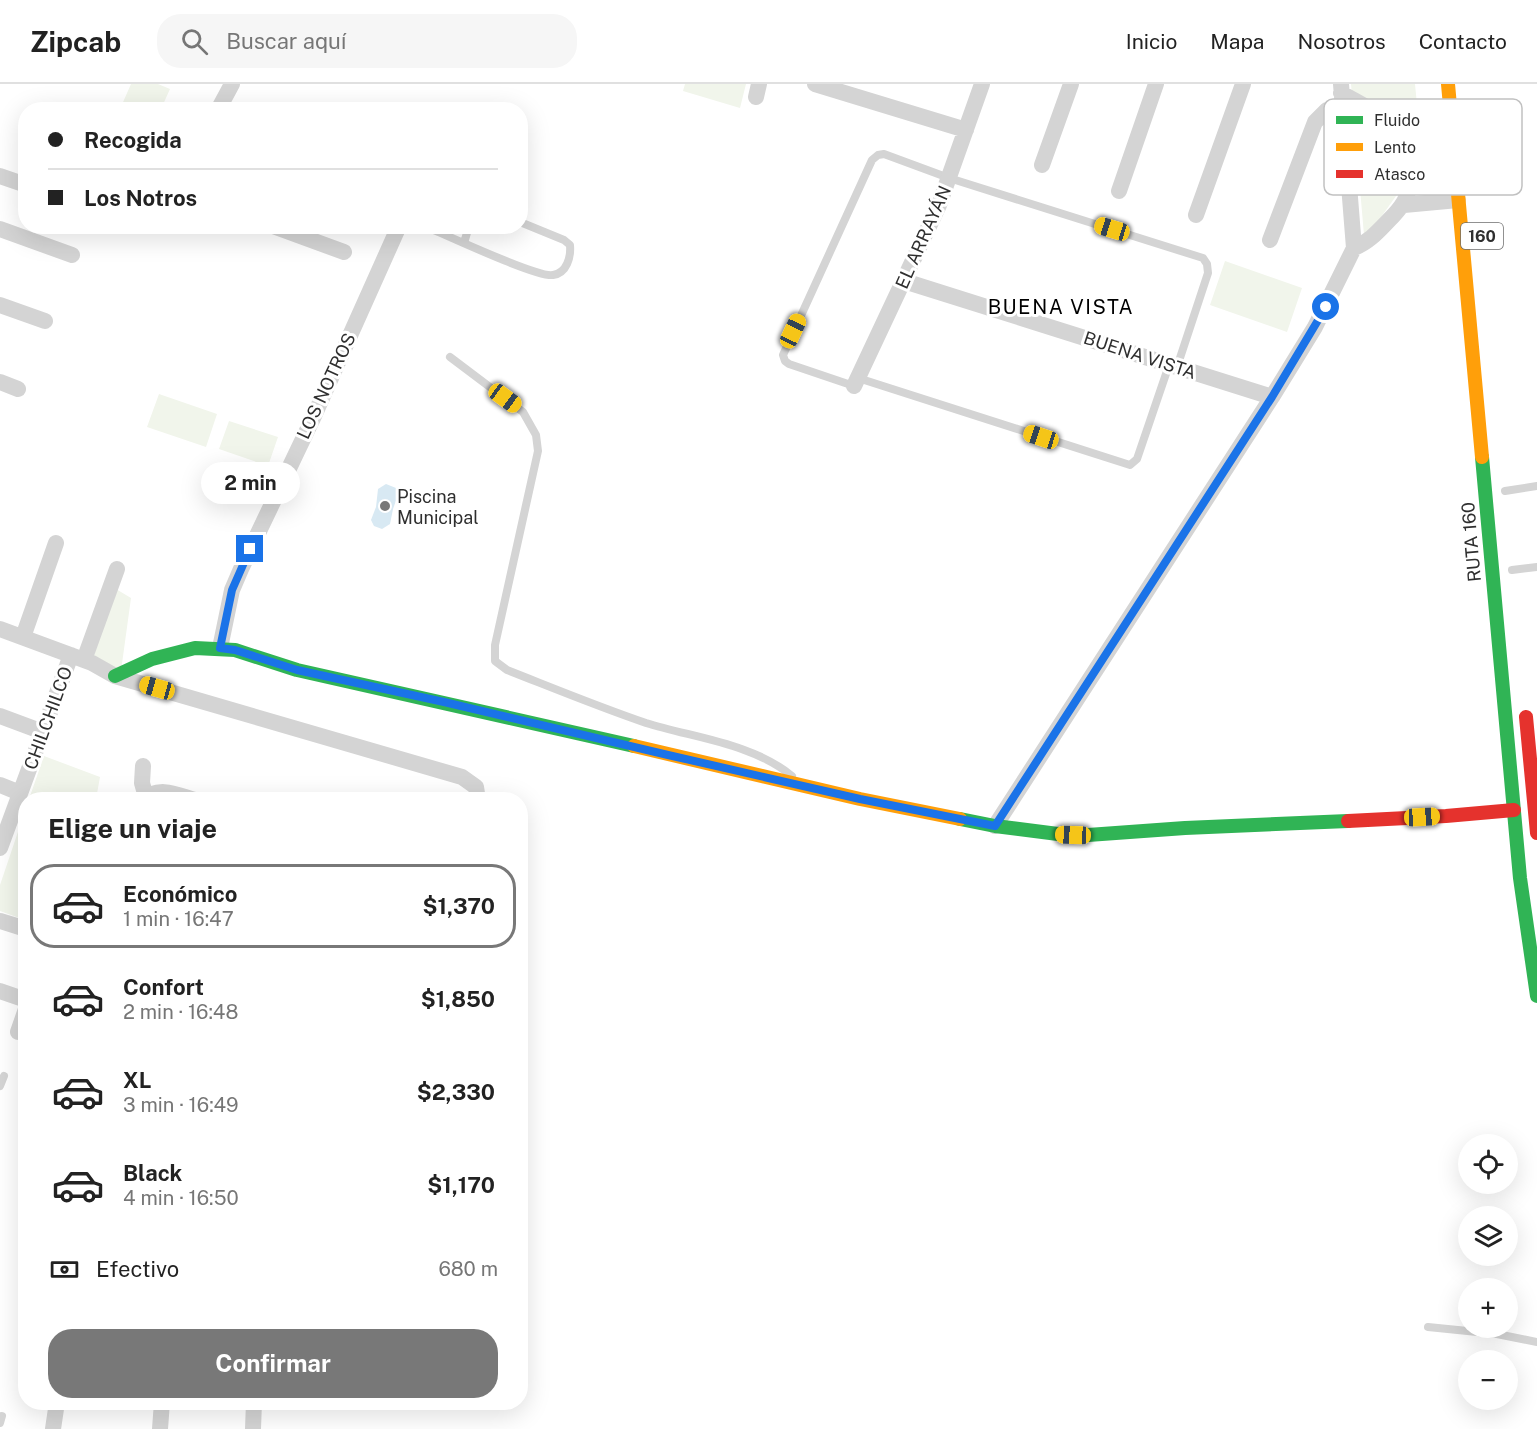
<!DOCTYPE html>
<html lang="es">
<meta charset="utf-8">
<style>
:root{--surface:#fff;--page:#f6f6f6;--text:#222;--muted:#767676;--line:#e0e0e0;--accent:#787878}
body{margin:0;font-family:"Public Sans",sans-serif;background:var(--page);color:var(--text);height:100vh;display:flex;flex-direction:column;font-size:22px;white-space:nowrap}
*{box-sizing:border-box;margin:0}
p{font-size:20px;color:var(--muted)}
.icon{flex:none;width:33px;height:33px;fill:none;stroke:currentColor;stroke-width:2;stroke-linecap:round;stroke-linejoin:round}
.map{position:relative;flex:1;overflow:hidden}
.sheet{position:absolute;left:18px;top:708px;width:510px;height:618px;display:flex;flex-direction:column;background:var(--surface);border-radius:24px;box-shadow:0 6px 24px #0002}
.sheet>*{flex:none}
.guide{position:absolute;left:18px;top:18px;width:510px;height:132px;border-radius:24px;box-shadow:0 6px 24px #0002;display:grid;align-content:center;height:132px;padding:0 30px;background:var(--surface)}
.fabs{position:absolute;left:1458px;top:1050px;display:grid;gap:12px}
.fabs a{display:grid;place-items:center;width:60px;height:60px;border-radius:50%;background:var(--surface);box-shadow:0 6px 24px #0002;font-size:30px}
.end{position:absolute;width:27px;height:27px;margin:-14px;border:8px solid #1a73e8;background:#fff;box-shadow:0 0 0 3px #fff}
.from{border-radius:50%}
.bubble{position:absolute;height:42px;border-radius:21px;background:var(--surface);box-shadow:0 6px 24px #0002;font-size:20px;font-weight:700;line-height:42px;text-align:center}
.car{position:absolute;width:18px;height:36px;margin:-18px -9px;border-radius:8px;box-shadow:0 0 4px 2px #0007;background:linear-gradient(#f5c518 24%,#345 0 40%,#f5c518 0 76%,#345 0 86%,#f5c518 0)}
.guide b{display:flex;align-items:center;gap:21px;height:57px;font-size:22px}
.guide b+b{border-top:2px solid var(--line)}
.guide i{width:15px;height:15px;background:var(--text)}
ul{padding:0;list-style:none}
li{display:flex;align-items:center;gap:18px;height:84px;margin:0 12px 9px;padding:0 18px;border:3px solid transparent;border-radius:24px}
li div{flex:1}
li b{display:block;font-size:22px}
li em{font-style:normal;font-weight:700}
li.current{border-color:var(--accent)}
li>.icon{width:54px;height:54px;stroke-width:1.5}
h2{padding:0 30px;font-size:27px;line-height:72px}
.pay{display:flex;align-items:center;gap:15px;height:66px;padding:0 30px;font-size:22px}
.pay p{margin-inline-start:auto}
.action{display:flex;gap:12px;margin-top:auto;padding:12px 30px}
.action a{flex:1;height:69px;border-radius:24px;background:var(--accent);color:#fff;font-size:24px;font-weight:700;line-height:69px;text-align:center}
header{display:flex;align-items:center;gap:36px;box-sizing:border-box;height:84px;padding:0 30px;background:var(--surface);border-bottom:2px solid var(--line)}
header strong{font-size:28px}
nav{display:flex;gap:33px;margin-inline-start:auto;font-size:21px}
.search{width:420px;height:54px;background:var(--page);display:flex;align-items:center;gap:15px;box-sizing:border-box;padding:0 21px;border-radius:24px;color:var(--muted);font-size:22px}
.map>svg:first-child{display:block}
.green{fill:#f1f5eb}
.water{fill:#d8e9f3}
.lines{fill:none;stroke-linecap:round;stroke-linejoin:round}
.lane{stroke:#d4d4d4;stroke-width:8}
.street{stroke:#d4d4d4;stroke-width:16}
.fast{stroke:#30b455;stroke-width:14}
.slow{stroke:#ff9f0a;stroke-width:14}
.jam{stroke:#e5322d;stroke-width:14}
.route{stroke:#1a73e8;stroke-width:8}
.poi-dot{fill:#787878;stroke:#fff;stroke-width:2}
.labels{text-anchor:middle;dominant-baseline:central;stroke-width:6;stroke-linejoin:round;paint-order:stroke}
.shield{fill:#fff;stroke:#6d6d6d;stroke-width:1.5}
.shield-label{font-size:16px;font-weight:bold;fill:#2f2f2f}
.street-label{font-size:18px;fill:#2f2f2f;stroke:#fff}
.poi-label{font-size:18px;fill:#2f2f2f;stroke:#fff;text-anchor:start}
.neighbourhood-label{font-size:20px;letter-spacing:1.5px;fill:#000;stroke:#fff}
.key{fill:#fff;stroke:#c1c1c1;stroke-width:1.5}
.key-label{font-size:16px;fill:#2f2f2f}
</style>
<header>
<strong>Zipcab</strong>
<div class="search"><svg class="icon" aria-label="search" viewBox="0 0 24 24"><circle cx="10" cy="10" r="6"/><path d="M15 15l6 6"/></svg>Buscar aquí</div>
<nav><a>Inicio</a><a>Mapa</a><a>Nosotros</a><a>Contacto</a></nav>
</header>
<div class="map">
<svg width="1537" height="1345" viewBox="0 0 1537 1345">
<rect width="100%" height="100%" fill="#fff"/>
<path class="green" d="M131,0H158L170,5L161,25H120Z
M685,0H746L740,24L683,7Z
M1351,0H1415L1425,104L1401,105L1369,150L1364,151Z
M1225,177L1302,204L1287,248L1210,221Z
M159,310L217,330L206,363L147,343Z
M229,337L278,353L268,382L219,365Z
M116,505L131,514L121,587L93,574Z
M44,672L100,693L96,715H29Z
M25,727V836L0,827V801Z"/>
<path class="water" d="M386,400L396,404L398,411L393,425L390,440L382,445L374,442L371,436L376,423L378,405Z"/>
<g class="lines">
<path class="lane" d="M425,142C446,151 538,194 553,191C567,189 571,173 570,161L564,156L520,138
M464,159L469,142
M450,273L523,328L536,351L538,367L495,561V577L507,586C553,604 599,623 646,639C694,654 752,659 792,692
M858,294L1130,381L1137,375L1169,281
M854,302L789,280L785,277L783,271L872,76L878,71L884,70L949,94L1203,174L1207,180L1208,189L1177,283
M1505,407L1537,402
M1512,486L1537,483
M0,1002L4,992
M1428,1243L1497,1250L1537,1258
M0,1339L2,1332"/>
<path class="street" d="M815,0L966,46
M1341,0L1354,164
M756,13L759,0
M218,26L232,0
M1042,81L1071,0
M0,92L26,101
M1119,107L1156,0
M1404,121L1458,116
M1196,131L1243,0
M273,142L344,168
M0,145L72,171
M1270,156L1315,38L1327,26L1343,24
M904,197L1272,313
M0,221L45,237
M0,298L18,305
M854,302L939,121L982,0
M0,545L92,579L115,592L462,693L476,703L478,716
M23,553L56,459
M220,564L232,506L241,485L314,332L399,142
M84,576L117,485
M0,632L43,648
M143,682L142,699L146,713
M0,701L20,709
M144,716C158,701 178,711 195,716
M995,742L1272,313L1315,243L1354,164C1371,157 1380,145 1393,132C1406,118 1409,111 1410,92C1413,45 1376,28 1341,9
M0,764L71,571
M0,837L26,845
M0,907L26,916
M18,948L26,925
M53,1345L57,1318
M160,1345L162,1318
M253,1345L254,1318"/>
<path class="fast" d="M1482,373L1520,794L1537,912
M115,592L152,575L195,564L235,566L297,586L634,662
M960,735L995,742L1058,750L1088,751L1185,744L1348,737"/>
<path class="slow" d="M1448,0L1482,373
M634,662L860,715L960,735"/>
<path class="jam" d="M1526,633L1537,749
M1348,737L1446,732L1514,726"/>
</g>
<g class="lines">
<path class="route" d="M250,465L232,506L220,564L235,566L297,586L444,618L668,671L860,715L995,742L1272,313L1326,223"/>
</g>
<circle class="poi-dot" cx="385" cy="422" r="6"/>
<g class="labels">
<rect class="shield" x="1461" y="139" width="42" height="26" rx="4.5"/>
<g class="shield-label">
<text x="1482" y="152">160</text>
</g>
<g class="street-label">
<text transform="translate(923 153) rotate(-66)">EL ARRAYÁN</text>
<text transform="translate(1140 271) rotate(18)">BUENA VISTA</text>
<text transform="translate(326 302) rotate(-65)">LOS NOTROS</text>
<text transform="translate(1471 458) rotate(-95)">RUTA 160</text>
<text transform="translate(48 634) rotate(-70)">CHILCHILCO</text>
</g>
<g class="poi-label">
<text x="397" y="412">Piscina<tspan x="397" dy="21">Municipal</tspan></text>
</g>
<g class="neighbourhood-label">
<text x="1061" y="223">BUENA VISTA</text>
</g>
</g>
<rect x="1324" y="15" width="198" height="96" rx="9" class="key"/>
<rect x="1336" y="32" width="27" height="8" fill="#30b455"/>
<rect x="1336" y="59" width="27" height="8" fill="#ff9f0a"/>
<rect x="1336" y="86" width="27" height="8" fill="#e5322d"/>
<g class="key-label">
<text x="1374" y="42">Fluido</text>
<text x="1374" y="69">Lento</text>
<text x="1374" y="96">Atasco</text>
</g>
</svg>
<div class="fabs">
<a><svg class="icon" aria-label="locate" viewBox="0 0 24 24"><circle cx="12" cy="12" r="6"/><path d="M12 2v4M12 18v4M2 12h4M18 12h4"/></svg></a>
<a><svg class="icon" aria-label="layers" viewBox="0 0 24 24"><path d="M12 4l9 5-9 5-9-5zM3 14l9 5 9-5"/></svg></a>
<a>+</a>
<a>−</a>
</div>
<i class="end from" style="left:1326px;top:223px"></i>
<i class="end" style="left:250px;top:465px"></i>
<div class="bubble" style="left:201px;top:378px;width:99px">2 min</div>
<i class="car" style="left:1112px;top:145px;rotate:287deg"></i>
<i class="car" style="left:793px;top:247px;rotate:25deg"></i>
<i class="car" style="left:505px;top:314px;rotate:126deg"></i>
<i class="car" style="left:1041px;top:353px;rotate:288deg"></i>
<i class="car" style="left:157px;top:604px;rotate:286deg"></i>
<i class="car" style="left:1422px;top:733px;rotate:87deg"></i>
<i class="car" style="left:1073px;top:751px;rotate:272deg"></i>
<div class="guide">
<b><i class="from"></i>Recogida</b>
<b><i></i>Los Notros</b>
</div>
<section class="sheet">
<h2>Elige un viaje</h2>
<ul>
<li class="current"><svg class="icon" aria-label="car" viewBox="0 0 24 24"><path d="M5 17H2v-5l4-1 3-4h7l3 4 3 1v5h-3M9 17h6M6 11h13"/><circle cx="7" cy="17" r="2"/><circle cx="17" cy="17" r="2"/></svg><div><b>Económico</b><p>1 min · 16:47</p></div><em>$1,370</em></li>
<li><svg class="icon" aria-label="car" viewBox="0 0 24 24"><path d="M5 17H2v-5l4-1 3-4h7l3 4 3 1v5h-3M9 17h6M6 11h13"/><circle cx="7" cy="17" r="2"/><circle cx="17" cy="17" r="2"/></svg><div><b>Confort</b><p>2 min · 16:48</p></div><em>$1,850</em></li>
<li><svg class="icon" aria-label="car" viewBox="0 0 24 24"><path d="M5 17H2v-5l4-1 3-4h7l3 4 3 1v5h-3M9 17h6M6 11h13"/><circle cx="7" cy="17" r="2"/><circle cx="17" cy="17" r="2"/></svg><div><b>XL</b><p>3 min · 16:49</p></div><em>$2,330</em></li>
<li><svg class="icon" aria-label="car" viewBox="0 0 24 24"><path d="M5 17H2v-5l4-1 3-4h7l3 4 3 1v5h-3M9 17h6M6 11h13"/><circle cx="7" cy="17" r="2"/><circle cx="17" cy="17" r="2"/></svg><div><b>Black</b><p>4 min · 16:50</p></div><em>$1,170</em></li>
</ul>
<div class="pay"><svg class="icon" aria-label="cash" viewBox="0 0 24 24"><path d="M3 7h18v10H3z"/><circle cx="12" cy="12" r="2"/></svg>Efectivo<p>680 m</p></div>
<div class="action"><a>Confirmar</a></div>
</section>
</div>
